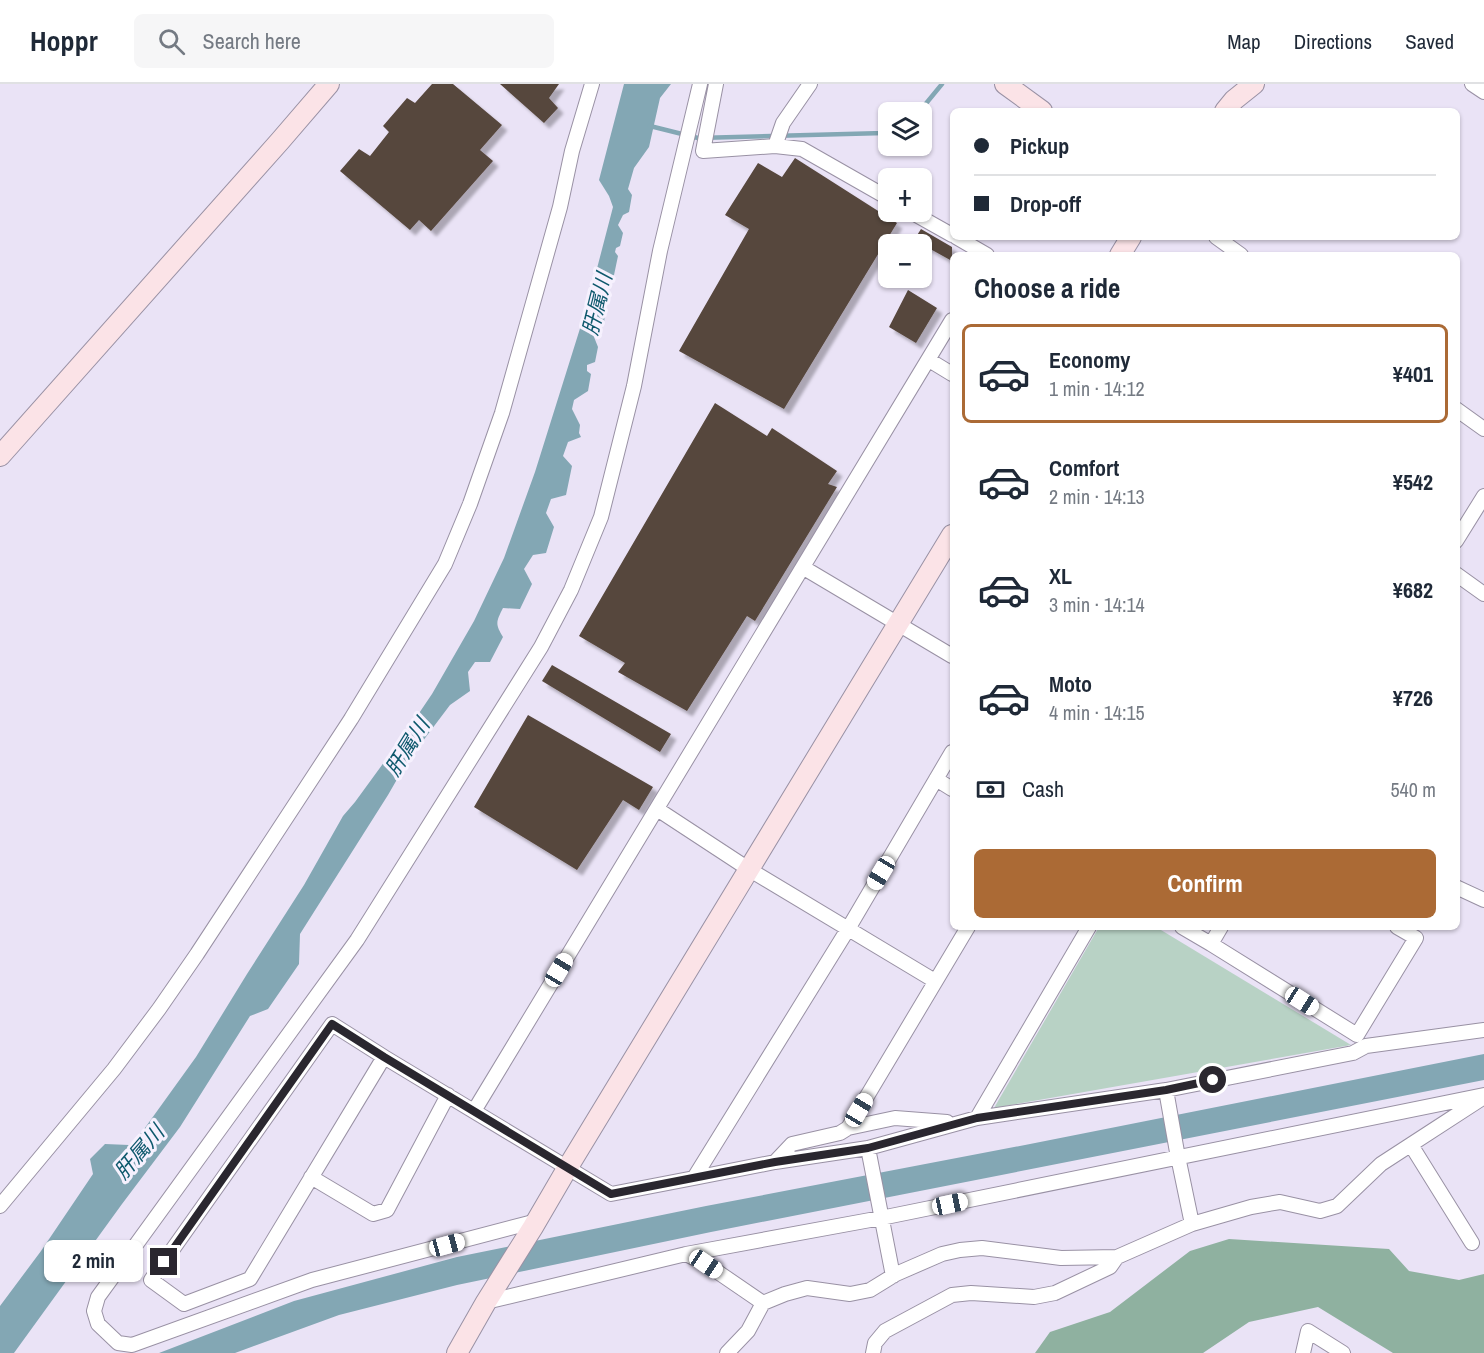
<!DOCTYPE html>
<meta charset="utf-8">
<style>
:root{--surface:#fff;--page:#f6f6f7;--text:#1f2937;--muted:#747a83;--line:#e0e1e3;--accent:#ab6a35}
body{margin:0;font-family:"Archivo Narrow","Noto Sans JP",sans-serif;background:var(--page);color:var(--text);height:100vh;display:flex;flex-direction:column;font-size:22px;white-space:nowrap}
*{box-sizing:border-box;margin:0}
p{font-size:20px;color:var(--muted)}
.icon{flex:none;width:33px;height:33px;fill:none;stroke:currentColor;stroke-width:2;stroke-linecap:round;stroke-linejoin:round}
.map{position:relative;flex:1;overflow:hidden}
.details{position:absolute;left:950px;top:168px;width:510px;height:678px;display:flex;flex-direction:column;background:var(--surface);border-radius:9px;box-shadow:0 2px 4px #0004}
.details>*{flex:none}
.guide{position:absolute;left:950px;top:24px;width:510px;height:132px;border-radius:9px;box-shadow:0 2px 4px #0004;display:grid;align-content:center;height:132px;padding:0 24px;background:var(--surface)}
.tools{position:absolute;left:878px;top:18px;display:grid;gap:12px}
.tools a{display:grid;place-items:center;width:54px;height:54px;border-radius:9px;background:var(--surface);box-shadow:0 2px 4px #0004;font-size:30px}
.end{position:absolute;width:27px;height:27px;margin:-14px;border:8px solid #2a272f;background:#fff;box-shadow:0 0 0 3px #fff}
.from{border-radius:50%}
.bubble{position:absolute;height:42px;border-radius:9px;background:var(--surface);box-shadow:0 2px 4px #0004;font-size:20px;font-weight:700;line-height:42px;text-align:center}
.car{position:absolute;width:18px;height:36px;margin:-18px -9px;border-radius:8px;box-shadow:0 0 4px 2px #0007;background:linear-gradient(#fff 24%,#345 0 40%,#fff 0 76%,#345 0 86%,#fff 0)}
.guide b{display:flex;align-items:center;gap:21px;height:57px;font-size:22px}
.guide b+b{border-top:2px solid var(--line)}
.guide i{width:15px;height:15px;background:var(--text)}
ul{padding:0;list-style:none}
li{display:flex;align-items:center;gap:18px;height:99px;margin:0 12px 9px;padding:0 12px;border:3px solid transparent;border-radius:9px}
li div{flex:1}
li b{display:block;font-size:22px}
li em{font-style:normal;font-weight:700}
li.active{border-color:var(--accent)}
li>.icon{width:54px;height:54px;stroke-width:1.5}
h2{padding:0 24px;font-size:27px;line-height:72px}
.pay{display:flex;align-items:center;gap:15px;height:66px;padding:0 24px;font-size:22px}
.pay p{margin-inline-start:auto}
.action{display:flex;gap:12px;margin-top:auto;padding:12px 24px}
.action a{flex:1;height:69px;border-radius:9px;background:var(--accent);color:#fff;font-size:24px;font-weight:700;line-height:69px;text-align:center}
header{display:flex;align-items:center;gap:36px;box-sizing:border-box;height:84px;padding:0 30px;background:var(--surface);border-bottom:2px solid var(--line)}
header strong{font-size:28px}
nav{display:flex;gap:33px;margin-inline-start:auto;font-size:21px}
.search{width:420px;height:54px;background:var(--page);display:flex;align-items:center;gap:15px;box-sizing:border-box;padding:0 21px;border-radius:9px;color:var(--muted);font-size:22px}
.map>svg:first-child{display:block}
.green{fill:#b8d2c5}
.forest{fill:#8fb1a0}
.water{fill:#83a7b4}
.lines{fill:none;stroke-linecap:round;stroke-linejoin:round}
.stream{stroke:#83a7b4;stroke-width:4.5}
.building{fill:#56463c;filter:url(#shadow)}
.street-casing{stroke:#9991a4;stroke-width:16}
.secondary-casing{stroke:#9991a4;stroke-width:22}
.street{stroke:#fff;stroke-width:14}
.secondary{stroke:#fbe3e7;stroke-width:20}
.route{stroke:#2a272f;stroke-width:8}
.labels{text-anchor:middle;dominant-baseline:central;stroke-width:6;stroke-linejoin:round;paint-order:stroke}
.water-label{font-size:21px;font-style:italic;fill:#0e596d;stroke:#f6f1fe}
</style>
<header>
<strong>Hoppr</strong>
<div class="search"><svg class="icon" aria-label="search" viewBox="0 0 24 24"><circle cx="10" cy="10" r="6"/><path d="M15 15l6 6"/></svg>Search here</div>
<nav><a>Map</a><a>Directions</a><a>Saved</a></nav>
</header>
<div class="map">
<svg width="1484" height="1269" viewBox="0 0 1484 1269">
<defs>
<filter id="shadow"><feDropShadow dx="5.5" dy="5.5" stdDeviation="1.5" flood-color="#0004"/></filter>
</defs>
<rect width="100%" height="100%" fill="#eae3f6"/>
<path class="green" d="M1099,843H1156L1351,961L994,1024Z"/>
<path class="forest" d="M1229,1155L1389,1165L1409,1187L1459,1196L1484,1190V1269H1393L1318,1223L1249,1238L1203,1269H1035L1050,1248L1110,1228L1190,1167Z"/>
<path class="water" d="M624,0H671L660,14L649,63L634,84L628,105L632,111L629,128L623,131L618,141L623,149L620,162L616,164L615,168L618,172L614,191L606,197L602,213L606,222L604,239L596,246L594,253L598,263L595,278L587,281V287L591,290L588,307L574,316L572,325L580,341L579,349L581,353L568,358L563,372L572,382L566,411L551,415L546,429L554,443L546,469L533,471L524,485L532,500L520,525L503,524C496,538 495,540 503,553L490,578H475L468,588L470,607L450,621L407,678L388,711L300,850L299,880L268,925L250,932L180,1043L122,1120L14,1269H0V1222L41,1167L93,1090L90,1075L105,1060L129,1061L142,1048L196,973L247,890L304,801L343,732L355,718L409,644L432,610L474,537L504,474L535,388L588,219L613,123L609,112L599,96Z
M1484,970V996L711,1148L457,1201L339,1231L235,1269H159L294,1217L457,1173L706,1122L1025,1061Z"/>
<g class="lines">
<path class="stream" d="M919,28L942,0
M650,42L698,54L884,49L888,47"/>
</g>
<path class="building" d="M432,0H453L502,41L480,66L493,77L431,147L419,136L410,146L340,87L359,65L370,72L389,48L383,42L407,14L415,19Z
M500,0H559L549,14L558,24L544,39Z
M795,74L897,139L784,325L679,267L749,145L725,131L758,79L782,93Z
M921,145L952,163V177L914,156Z
M908,206L937,224L916,259L889,243Z
M715,319L767,352L772,344L837,387L828,400L837,403L755,537L747,532L687,627L618,588L625,579L579,552Z
M552,581L671,650L660,668L542,597Z
M528,631L653,703L639,726L623,716L577,786L474,723Z"/>
<g class="lines">
<defs>
<path id="street" d="M716,0L703,67L775,62L802,65L888,114
M1472,0L1484,8
M775,62L783,39L810,0
M911,128L952,151
M956,153L987,171
M1216,153L1241,171
M929,276L952,290
M1456,325L1484,345
M1456,457L1484,412
M804,484L952,572
M1456,490L1484,510
M936,695L952,705
M657,725L750,786L935,897
M1456,803L1484,816
M1182,843L1211,860
M1221,843L1211,860L1357,951L1416,854L1397,843
M332,940L384,973L250,1195L184,1220L151,1196Z
M384,973L611,1110L694,1094L848,845L952,668
M1166,1006L1177,1068L1192,1140
M474,1027L952,236
M977,1034L1089,843
M848,1044L968,843
M1411,1061L1472,1159
M868,1064L893,1192
M775,1078L792,1060L840,1049L848,1044L895,1034L947,1038
M311,1093L373,1130L387,1126L448,1011
M694,1094L775,1078L868,1064L977,1034L1166,1006L1353,969L1366,962L1484,946
M0,1122L114,985L159,925L197,870L351,635L445,480L470,420L502,329L560,123L572,67L592,0
M537,1137L312,1196L132,1261L118,1259L98,1240L94,1227L98,1213L357,856L541,563L571,506L601,433L634,302L660,167L700,0
M686,1170L706,1180L763,1219
M486,1218L686,1170L881,1134L1484,1011
M727,1269L748,1247L763,1219L785,1210L807,1204L850,1210L870,1206L896,1190L942,1170L960,1166L982,1164L1061,1174L1117,1173L1192,1140L1251,1123L1280,1118L1320,1127L1337,1122L1381,1080L1481,1015
M873,1269L875,1259L885,1247L952,1211L971,1209L1034,1213L1055,1209L1110,1183L1117,1173
M1303,1269L1308,1247L1343,1269"/>
<path id="secondary" d="M1005,0L1042,27
M1225,27L1234,16L1254,0
M1120,171L1131,153
M0,372L280,57L329,0
M457,1269L486,1218L533,1143L568,1083L952,451"/>
</defs>
<use href="#street" class="street-casing"/>
<use href="#secondary" class="secondary-casing"/>
<use href="#street" class="street"/>
<use href="#secondary" class="secondary"/>
</g>
<g class="lines">
<path class="route" d="M164,1178L332,940L384,973L611,1110L775,1078L868,1064L977,1034L1166,1006L1213,996"/>
</g>
<g class="labels">
<g class="water-label">
<text transform="translate(597 220) rotate(-76)">肝属川</text>
<text transform="translate(407 663) rotate(-58)">肝属川</text>
<text transform="translate(139 1068) rotate(-49)">肝属川</text>
</g>
</g>
</svg>
<div class="tools">
<a><svg class="icon" aria-label="layers" viewBox="0 0 24 24"><path d="M12 4l9 5-9 5-9-5zM3 14l9 5 9-5"/></svg></a>
<a>+</a>
<a>−</a>
</div>
<i class="end from" style="left:1213px;top:996px"></i>
<i class="end" style="left:164px;top:1178px"></i>
<div class="bubble" style="left:44px;top:1156px;width:99px">2 min</div>
<i class="car" style="left:881px;top:789px;rotate:211deg"></i>
<i class="car" style="left:559px;top:886px;rotate:31deg"></i>
<i class="car" style="left:1302px;top:917px;rotate:122deg"></i>
<i class="car" style="left:859px;top:1026px;rotate:31deg"></i>
<i class="car" style="left:950px;top:1120px;rotate:78deg"></i>
<i class="car" style="left:447px;top:1161px;rotate:75deg"></i>
<i class="car" style="left:706px;top:1180px;rotate:124deg"></i>
<div class="guide">
<b><i class="from"></i>Pickup</b>
<b><i></i>Drop-off</b>
</div>
<section class="details">
<h2>Choose a ride</h2>
<ul>
<li class="active"><svg class="icon" aria-label="car" viewBox="0 0 24 24"><path d="M5 17H2v-5l4-1 3-4h7l3 4 3 1v5h-3M9 17h6M6 11h13"/><circle cx="7" cy="17" r="2"/><circle cx="17" cy="17" r="2"/></svg><div><b>Economy</b><p>1 min · 14:12</p></div><em>¥401</em></li>
<li><svg class="icon" aria-label="car" viewBox="0 0 24 24"><path d="M5 17H2v-5l4-1 3-4h7l3 4 3 1v5h-3M9 17h6M6 11h13"/><circle cx="7" cy="17" r="2"/><circle cx="17" cy="17" r="2"/></svg><div><b>Comfort</b><p>2 min · 14:13</p></div><em>¥542</em></li>
<li><svg class="icon" aria-label="car" viewBox="0 0 24 24"><path d="M5 17H2v-5l4-1 3-4h7l3 4 3 1v5h-3M9 17h6M6 11h13"/><circle cx="7" cy="17" r="2"/><circle cx="17" cy="17" r="2"/></svg><div><b>XL</b><p>3 min · 14:14</p></div><em>¥682</em></li>
<li><svg class="icon" aria-label="car" viewBox="0 0 24 24"><path d="M5 17H2v-5l4-1 3-4h7l3 4 3 1v5h-3M9 17h6M6 11h13"/><circle cx="7" cy="17" r="2"/><circle cx="17" cy="17" r="2"/></svg><div><b>Moto</b><p>4 min · 14:15</p></div><em>¥726</em></li>
</ul>
<div class="pay"><svg class="icon" aria-label="cash" viewBox="0 0 24 24"><path d="M3 7h18v10H3z"/><circle cx="12" cy="12" r="2"/></svg>Cash<p>540 m</p></div>
<div class="action"><a>Confirm</a></div>
</section>
</div>
